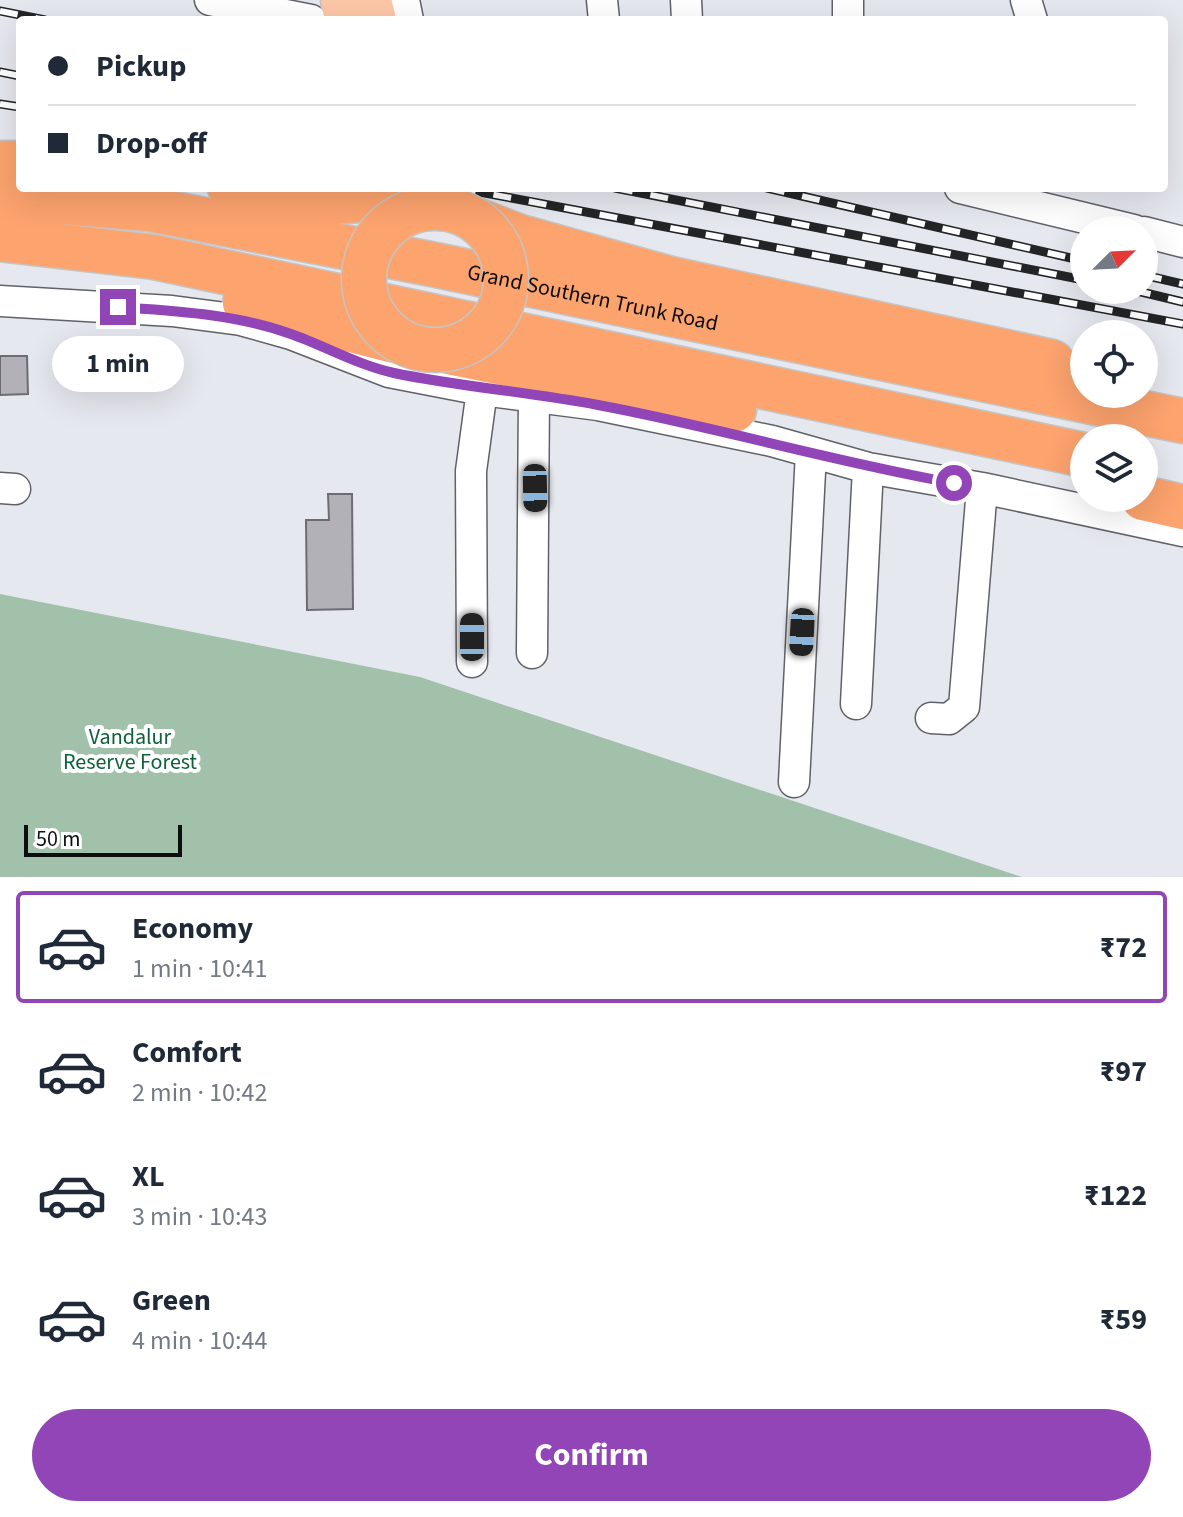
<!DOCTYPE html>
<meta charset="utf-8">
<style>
:root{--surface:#fff;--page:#f2f2f3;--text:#1f2937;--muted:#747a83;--line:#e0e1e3;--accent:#9245b6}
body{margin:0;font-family:"Source Sans 3",sans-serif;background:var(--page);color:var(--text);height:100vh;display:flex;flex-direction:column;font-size:30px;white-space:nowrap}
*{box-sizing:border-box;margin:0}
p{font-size:26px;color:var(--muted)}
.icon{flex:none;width:44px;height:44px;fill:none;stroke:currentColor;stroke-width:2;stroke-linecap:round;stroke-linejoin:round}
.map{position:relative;height:877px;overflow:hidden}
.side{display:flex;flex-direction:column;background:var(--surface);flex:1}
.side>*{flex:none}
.banner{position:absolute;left:16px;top:16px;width:1152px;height:176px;border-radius:8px;box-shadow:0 8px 32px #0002;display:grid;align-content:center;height:176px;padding:0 32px;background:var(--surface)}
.needle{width:52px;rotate:66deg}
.buttons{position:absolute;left:1070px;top:216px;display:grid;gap:16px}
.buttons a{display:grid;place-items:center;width:88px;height:88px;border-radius:50%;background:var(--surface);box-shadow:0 8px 32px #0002;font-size:40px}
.scale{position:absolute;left:24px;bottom:20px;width:158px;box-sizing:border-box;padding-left:8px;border:4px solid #0c0d0f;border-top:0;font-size:22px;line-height:28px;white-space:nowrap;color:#0c0d0f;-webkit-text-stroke:6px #fff;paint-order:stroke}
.end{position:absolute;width:36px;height:36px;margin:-18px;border:10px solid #9245b6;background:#fff;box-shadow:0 0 0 4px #fff}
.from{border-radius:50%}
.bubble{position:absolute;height:56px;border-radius:28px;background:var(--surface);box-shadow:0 8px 32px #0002;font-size:26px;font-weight:700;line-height:56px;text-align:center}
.car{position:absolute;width:24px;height:48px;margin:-24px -12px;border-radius:10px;box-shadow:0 0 6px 2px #0007;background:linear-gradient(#222 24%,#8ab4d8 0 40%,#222 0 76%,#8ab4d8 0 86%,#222 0)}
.banner b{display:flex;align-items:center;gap:28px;height:76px;font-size:30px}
.banner b+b{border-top:2px solid var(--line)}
.banner i{width:20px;height:20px;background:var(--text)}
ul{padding:14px 0 0;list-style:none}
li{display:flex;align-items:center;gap:24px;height:112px;margin:0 16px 12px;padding:0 16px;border:4px solid transparent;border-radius:8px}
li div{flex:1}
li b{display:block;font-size:30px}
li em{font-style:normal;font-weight:700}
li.current{border-color:var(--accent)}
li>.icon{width:72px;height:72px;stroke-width:1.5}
.primary-button{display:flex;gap:16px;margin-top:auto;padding:16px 32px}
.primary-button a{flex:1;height:92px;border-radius:48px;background:var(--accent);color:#fff;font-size:32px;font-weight:700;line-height:92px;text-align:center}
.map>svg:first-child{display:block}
.green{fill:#a1c1ab}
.building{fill:#b2b1b7;stroke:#6e6c72;stroke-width:2}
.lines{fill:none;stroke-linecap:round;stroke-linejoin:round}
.minor-casing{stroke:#616268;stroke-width:33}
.major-casing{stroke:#c5c5c5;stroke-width:41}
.highway-casing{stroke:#c5c5c5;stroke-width:47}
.minor{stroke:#fff;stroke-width:30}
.major{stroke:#fdc8a8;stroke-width:38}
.highway{stroke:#fca36e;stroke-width:44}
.rail-casing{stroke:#222426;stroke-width:9}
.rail{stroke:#fff;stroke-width:6;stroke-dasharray:18;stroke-linecap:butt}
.highway-bridge-casing{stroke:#c5c5c5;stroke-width:47;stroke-linecap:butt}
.highway-bridge{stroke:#fca36e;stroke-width:44}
.route{stroke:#9245b6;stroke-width:10}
.labels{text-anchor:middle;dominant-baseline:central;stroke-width:8;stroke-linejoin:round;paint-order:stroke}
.street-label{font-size:22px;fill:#0c0d0f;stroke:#fff}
.park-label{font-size:22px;fill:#0f6238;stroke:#fff}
</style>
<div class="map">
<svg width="1183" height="877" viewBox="0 0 1183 877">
<rect width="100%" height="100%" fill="#e6e8ef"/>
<path class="green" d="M0,594L420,677L1022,877H0Z"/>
<path class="building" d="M0,356H27L28,394L0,395Z
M328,494H352L353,609L307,610L306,520H329Z"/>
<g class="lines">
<defs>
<path id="minor" d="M210,0L311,20
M404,0L408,20
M602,0L604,20
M686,0L687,20
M1026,0L1032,20
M848,20V0
M960,188L1134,230
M1144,232L1183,242
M0,301L172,311L241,320L291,334L389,372L482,390L598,405L772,441L868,468L982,488L1183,531
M0,488L15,489
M532,653L534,394
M472,662L471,471L482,390
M856,704L868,468
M931,718L949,719L964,707L982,488
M794,782L811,452"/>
<path id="major" d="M340,0L344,20
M372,0L377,20
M428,188L436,207"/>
<g id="highway">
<path d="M0,163H20"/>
<path d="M230,188L319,203L387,198"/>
<path id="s1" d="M0,197L149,209L436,265L1183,421"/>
<path d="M476,220L520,237L671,279L1052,362"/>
<path d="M0,239L154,257L1084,455"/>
<path d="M245,303L402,343"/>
<path d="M438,350L734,410"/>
<path d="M1143,498L1183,507"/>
</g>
</defs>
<use href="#minor" class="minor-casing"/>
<use href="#major" class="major-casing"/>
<use href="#highway" class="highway-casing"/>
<use href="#minor" class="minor"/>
<use href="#major" class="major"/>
<use href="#highway" class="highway"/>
<defs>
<path id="rail" d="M0,11L45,20
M0,72L20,76
M0,104L20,107
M458,188L1183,324
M615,188L1084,280
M767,188L1084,261
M1144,275L1183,284
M1133,290L1183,302"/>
</defs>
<use href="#rail" class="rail-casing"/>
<use href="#rail" class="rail"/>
<defs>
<path id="highway-bridge" d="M364 279a71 71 0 1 1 142 0a71 71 0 1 1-142 0Z"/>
</defs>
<use href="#highway-bridge" class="highway-bridge-casing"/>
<use href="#highway-bridge" class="highway-bridge"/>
</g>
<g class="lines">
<path class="route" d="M118,307C176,311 236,314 291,334C325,346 358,365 394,373C461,387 530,392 598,405C717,427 834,462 954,483"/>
</g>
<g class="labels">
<g class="street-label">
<text stroke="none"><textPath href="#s1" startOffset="602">Grand Southern Trunk Road</textPath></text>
</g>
<g class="park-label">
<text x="130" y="737">Vandalur<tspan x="130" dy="25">Reserve Forest</tspan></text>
</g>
</g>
</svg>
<div class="buttons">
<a><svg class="needle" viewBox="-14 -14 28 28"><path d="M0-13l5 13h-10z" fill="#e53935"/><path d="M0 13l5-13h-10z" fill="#747a83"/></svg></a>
<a><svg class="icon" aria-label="locate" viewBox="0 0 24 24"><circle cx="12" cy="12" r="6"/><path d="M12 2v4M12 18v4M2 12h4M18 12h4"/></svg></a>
<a><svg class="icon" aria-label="layers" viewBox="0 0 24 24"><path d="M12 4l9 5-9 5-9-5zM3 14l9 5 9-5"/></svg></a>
</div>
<div class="scale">50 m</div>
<i class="end from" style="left:954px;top:483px"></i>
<i class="end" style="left:118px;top:307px"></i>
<div class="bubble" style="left:52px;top:336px;width:132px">1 min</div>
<i class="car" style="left:535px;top:488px;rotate:179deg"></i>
<i class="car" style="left:802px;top:632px;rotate:183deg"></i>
<i class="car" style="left:472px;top:637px;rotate:0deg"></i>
<div class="banner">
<b><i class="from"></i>Pickup</b>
<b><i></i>Drop-off</b>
</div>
</div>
<section class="side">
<ul>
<li class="current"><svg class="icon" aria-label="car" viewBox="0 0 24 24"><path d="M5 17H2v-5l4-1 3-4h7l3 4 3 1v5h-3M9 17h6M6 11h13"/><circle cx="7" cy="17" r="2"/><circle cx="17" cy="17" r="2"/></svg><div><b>Economy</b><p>1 min · 10:41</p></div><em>₹72</em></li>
<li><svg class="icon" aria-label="car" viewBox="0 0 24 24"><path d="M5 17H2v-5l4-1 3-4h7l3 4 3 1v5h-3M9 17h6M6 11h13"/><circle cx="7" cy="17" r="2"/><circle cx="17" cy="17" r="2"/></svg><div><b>Comfort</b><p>2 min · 10:42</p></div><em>₹97</em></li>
<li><svg class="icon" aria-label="car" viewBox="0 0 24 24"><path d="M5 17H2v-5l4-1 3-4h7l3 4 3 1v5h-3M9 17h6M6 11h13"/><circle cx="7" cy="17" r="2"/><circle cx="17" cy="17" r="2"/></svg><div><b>XL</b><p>3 min · 10:43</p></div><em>₹122</em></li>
<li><svg class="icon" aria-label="car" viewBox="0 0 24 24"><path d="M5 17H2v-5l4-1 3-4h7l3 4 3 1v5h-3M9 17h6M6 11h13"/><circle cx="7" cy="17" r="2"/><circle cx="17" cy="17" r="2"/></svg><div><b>Green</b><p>4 min · 10:44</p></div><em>₹59</em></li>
</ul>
<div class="primary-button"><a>Confirm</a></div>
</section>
